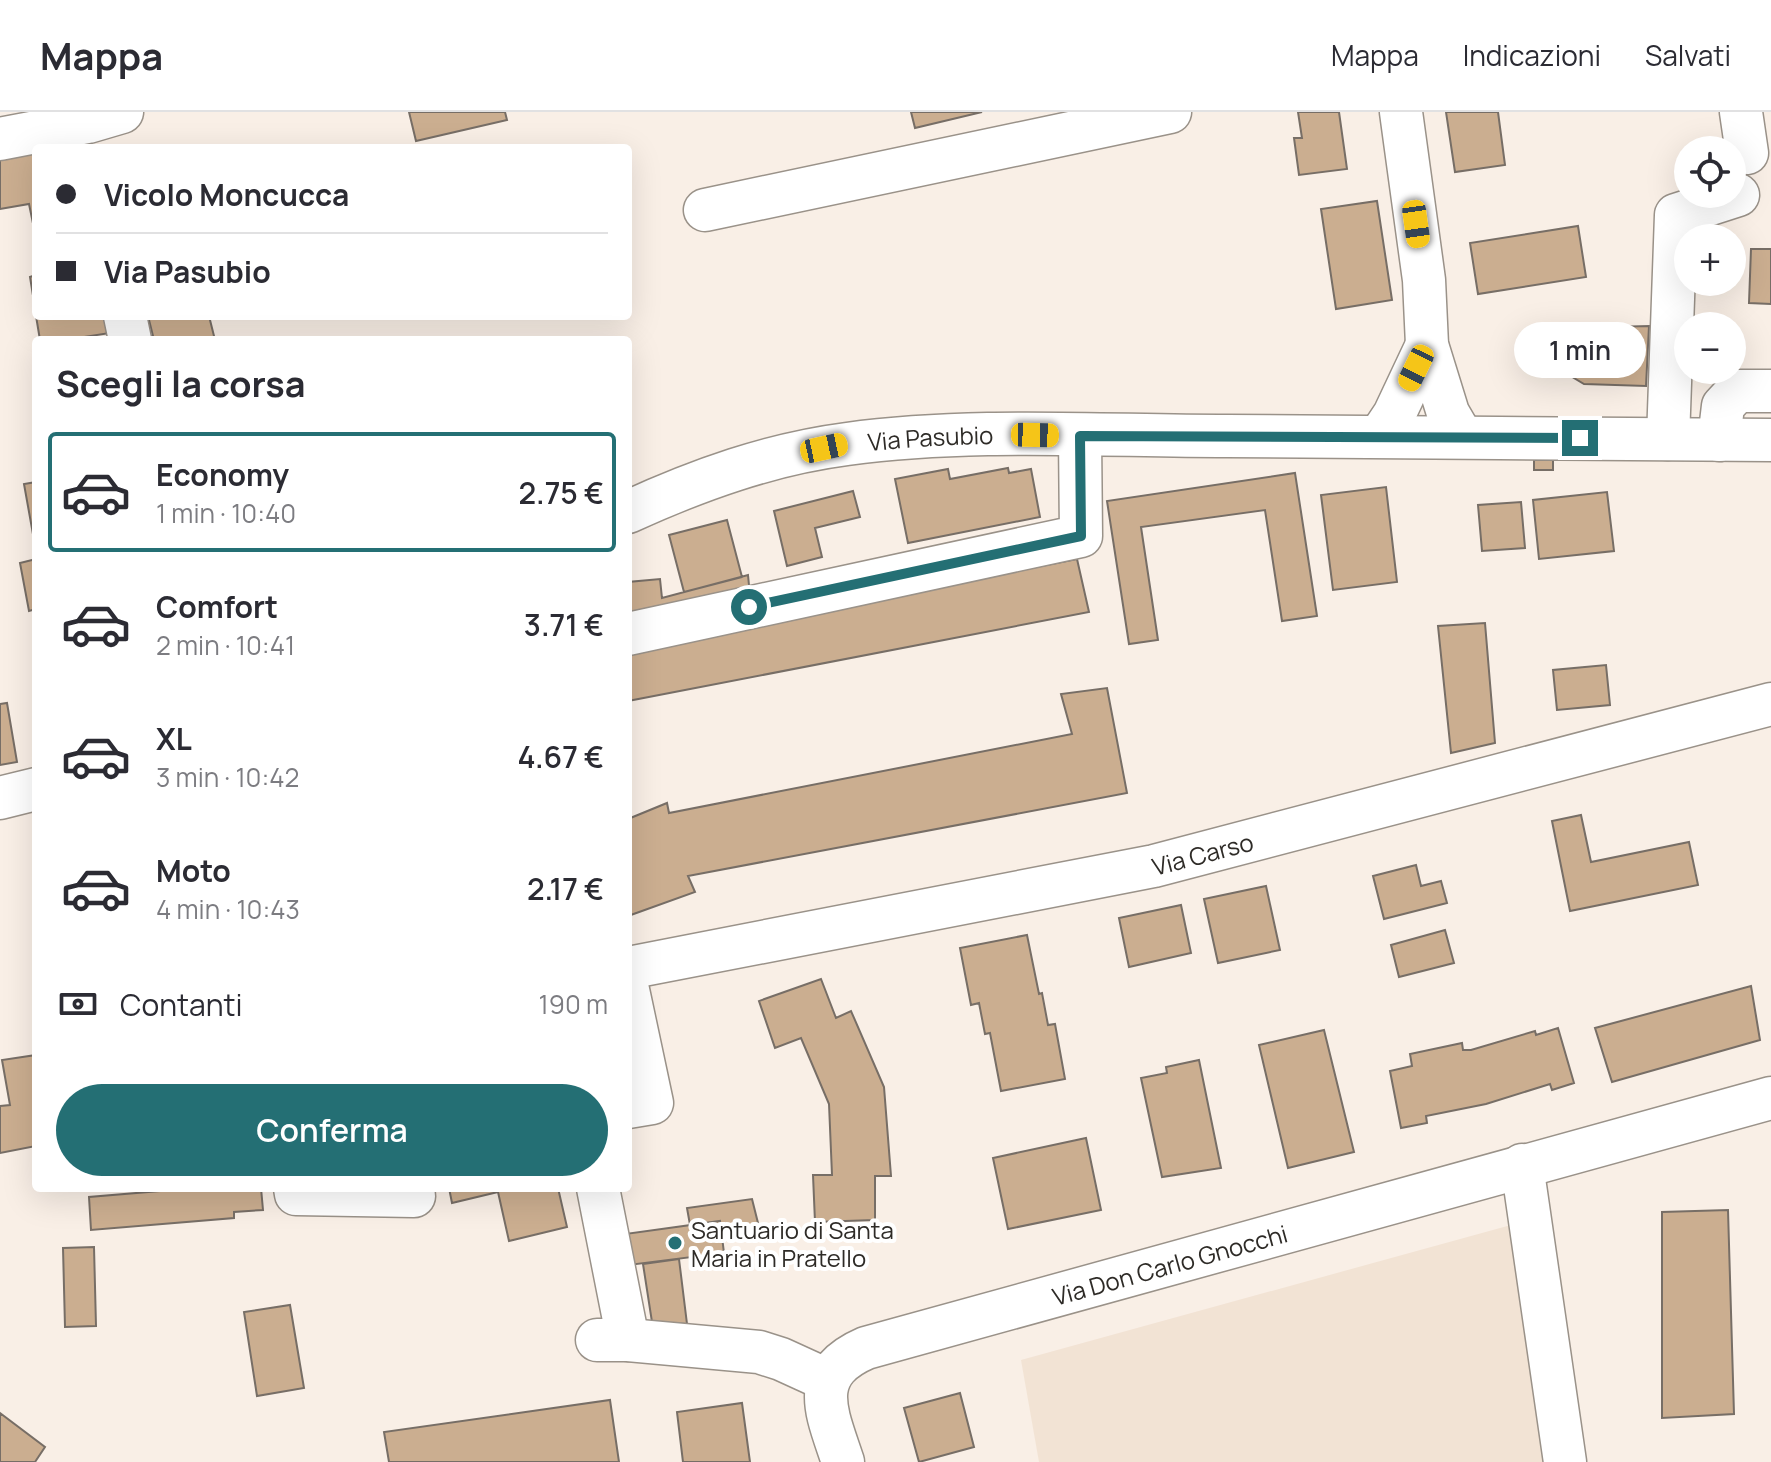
<!DOCTYPE html>
<html lang="it">
<meta charset="utf-8">
<style>
:root{--surface:#fff;--page:#f2f2f3;--text:#2b2b33;--muted:#7c7c81;--line:#e1e1e2;--accent:#246f74}
body{margin:0;font-family:Manrope,sans-serif;background:var(--page);color:var(--text);height:100vh;display:flex;flex-direction:column;font-size:30px;white-space:nowrap}
*{box-sizing:border-box;margin:0}
p{font-size:26px;color:var(--muted)}
.icon{flex:none;width:44px;height:44px;fill:none;stroke:currentColor;stroke-width:2;stroke-linecap:round;stroke-linejoin:round}
.map{position:relative;flex:1;overflow:hidden}
.details{position:absolute;left:32px;top:224px;width:600px;height:856px;display:flex;flex-direction:column;background:var(--surface);border-radius:8px;box-shadow:0 8px 32px #0002}
.details>*{flex:none}
.top-card{position:absolute;left:32px;top:32px;width:600px;height:176px;border-radius:8px;box-shadow:0 8px 32px #0002;display:grid;align-content:center;height:176px;padding:0 24px;background:var(--surface)}
.fabs{position:absolute;left:1674px;top:24px;display:grid;gap:16px}
.fabs a{display:grid;place-items:center;width:72px;height:72px;border-radius:50%;background:var(--surface);box-shadow:0 8px 32px #0002;font-size:40px}
.end{position:absolute;width:36px;height:36px;margin:-18px;border:10px solid #246f74;background:#fff;box-shadow:0 0 0 4px #fff}
.from{border-radius:50%}
.bubble{position:absolute;height:56px;border-radius:28px;background:var(--surface);box-shadow:0 8px 32px #0002;font-size:26px;font-weight:600;line-height:56px;text-align:center}
.car{position:absolute;width:24px;height:48px;margin:-24px -12px;border-radius:10px;box-shadow:0 0 6px 2px #0007;background:linear-gradient(#f5c518 24%,#345 0 40%,#f5c518 0 76%,#345 0 86%,#f5c518 0)}
.top-card b{display:flex;align-items:center;gap:28px;height:76px;font-size:30px}
.top-card b+b{border-top:2px solid var(--line)}
.top-card i{width:20px;height:20px;background:var(--text)}
ul{padding:0;list-style:none}
li{display:flex;align-items:center;gap:24px;height:120px;margin:0 16px 12px;padding:0 8px;border:4px solid transparent;border-radius:8px}
li div{flex:1}
li b{display:block;font-size:30px}
li em{font-style:normal;font-weight:600}
li.current{border-color:var(--accent)}
li>.icon{width:72px;height:72px;stroke-width:1.5}
h2{padding:0 24px;font-size:36px;line-height:96px}
.pay{display:flex;align-items:center;gap:20px;height:88px;padding:0 24px;font-size:30px}
.pay p{margin-inline-start:auto}
.action{display:flex;gap:16px;margin-top:auto;padding:16px 24px}
.action a{flex:1;height:92px;border-radius:48px;background:var(--accent);color:#fff;font-size:32px;font-weight:600;line-height:92px;text-align:center}
header{display:flex;align-items:center;gap:48px;box-sizing:border-box;height:112px;padding:0 40px;background:var(--surface);border-bottom:2px solid var(--line)}
header strong{font-size:38px}
nav{display:flex;gap:44px;margin-inline-start:auto;font-size:28px}
.map>svg:first-child{display:block}
.built{fill:#f2e3d4}
.building{fill:#cbae90;stroke:#776e66;stroke-width:2}
.lines{fill:none;stroke-linecap:round;stroke-linejoin:round}
.minor-casing{stroke:#9a9289;stroke-width:45}
.minor{stroke:#fff;stroke-width:42}
.route{stroke:#246f74;stroke-width:10}
.poi-dot{fill:#246f74;stroke:#fff;stroke-width:3}
.labels{text-anchor:middle;dominant-baseline:central;stroke-width:8;stroke-linejoin:round;paint-order:stroke}
.street-label{font-size:24px;fill:#2e2b27;stroke:#fff}
.poi-label{font-size:24px;fill:#2e2b27;stroke:#fff;text-anchor:start}
</style>
<header>
<strong>Mappa</strong>
<nav><a>Mappa</a><a>Indicazioni</a><a>Salvati</a></nav>
</header>
<div class="map">
<svg width="1771" height="1350" viewBox="0 0 1771 1350">
<rect width="100%" height="100%" fill="#f9efe6"/>
<path class="built" d="M1511,1113L1552,1350H1039L1021,1248Z"/>
<path class="building" d="M409,0H505L507,8L416,29Z
M911,0H982L915,16Z
M1298,0H1339L1347,57L1299,63L1294,26H1302Z
M1446,0H1498L1505,53L1455,60Z
M73,29L74,36H36V126L29,92L0,97V43Z
M1377,89L1392,188L1336,197L1321,97Z
M1578,114L1586,165L1478,182L1470,131Z
M1751,137H1771V192L1749,191Z
M36,163V202L30,165Z
M36,204H106L110,221L65,228H40Z
M148,204H209L215,228H154Z
M1649,214L1646,274L1584,272L1564,260L1569,216Z
M1534,348H1553V358H1534Z
M1008,356L1009,361L1031,357L1040,405L908,431L895,367L948,357L950,367Z
M1295,361L1317,504L1282,509L1265,398L1141,415L1158,528L1129,532L1107,389Z
M36,370V439L24,372Z
M1386,375L1397,470L1333,478L1321,383Z
M853,379L860,405L815,416L822,445L787,454L774,399Z
M1607,380L1614,439L1539,447L1533,388Z
M1521,390L1525,436L1482,439L1478,393Z
M727,408L742,465L684,480L669,423Z
M36,447V497L29,499L20,451Z
M1077,447L1089,500L628,589V535Z
M748,463L751,494L628,512V470L660,467L662,486Z
M1485,511L1495,631L1451,641L1438,514Z
M1606,553L1610,593L1557,598L1553,558Z
M1107,576L1127,681L688,764L695,780L628,804V707L667,691L669,701L1072,622L1061,582Z
M7,591L17,650L0,653V592Z
M1581,703L1591,750L1689,730L1698,773L1570,799L1552,709Z
M1416,753L1421,774L1441,769L1447,791L1384,807L1373,764Z
M1266,774L1280,838L1218,851L1204,787Z
M1181,793L1191,841L1129,855L1119,806Z
M1445,818L1454,851L1399,865L1391,833Z
M1027,823L1039,882L1042,881L1048,913L1055,912L1065,967L1001,979L990,921L985,922L979,891L971,893L960,836Z
M821,867L836,906L851,899L884,975L891,1064H875V1108L815,1110L813,1063H832L829,992L801,926L775,936L759,889Z
M1751,874L1760,928L1612,970L1595,916Z
M1558,916L1574,971L1552,978L1550,972L1486,992L1426,1004L1427,1011L1401,1016L1390,959L1412,954L1410,942L1462,931L1463,938H1471L1535,919L1536,923Z
M1324,918L1354,1040L1288,1056L1259,933Z
M36,943V1034L0,1041V994L10,993L2,948Z
M1199,948L1221,1056L1162,1065L1141,966L1167,961L1166,955Z
M1086,1026L1101,1098L1008,1117L993,1046Z
M196,1076H261L263,1098L234,1100V1106L91,1118L89,1085Z
M449,1076H558L567,1115L509,1129L498,1080L452,1091Z
M752,1087L759,1115L722,1122L720,1109L690,1113L687,1096Z
M1728,1098L1734,1302L1662,1306V1100Z
M720,1109L724,1141L629,1153L625,1122Z
M94,1135L96,1214L65,1215L63,1136Z
M679,1147L687,1212L652,1210L643,1152Z
M290,1193L304,1276L257,1284L244,1200Z
M960,1281L974,1335L919,1350L904,1296Z
M610,1288L619,1350H389L384,1320Z
M742,1291L750,1350H683L677,1300Z
M0,1301L45,1335L35,1350H0Z"/>
<g class="lines">
<defs>
<g id="minor">
<path d="M1401,0L1424,168L1427,233L1448,301L1462,325"/>
<path d="M1741,0L1747,41"/>
<path d="M0,27L88,10L122,0"/>
<path d="M705,98L1170,0"/>
<path d="M125,204L130,228"/>
<path d="M1380,324L1394,303L1427,233"/>
<path d="M1668,327L1676,103L1738,83"/>
<path d="M1719,328L1723,294L1737,279H1771"/>
<path id="s1" d="M628,400C698,368 770,342 847,332C972,315 1101,324 1227,324C1408,325 1590,327 1771,328"/>
<path d="M628,522L1081,424L1080,324"/>
<path d="M0,686L36,677"/>
<path id="s2" d="M628,856L1154,754L1771,592"/>
<path d="M628,878L652,991L628,995"/>
<path d="M1522,1053L1565,1350"/>
<path d="M295,1076L296,1082L414,1084"/>
<path d="M598,1076L628,1228"/>
<path d="M597,1228H628L759,1240L781,1247L827,1268"/>
<path id="s3" d="M843,1350C827,1301 806,1262 866,1236L1771,986"/>
</g>
</defs>
<use href="#minor" class="minor-casing"/>
<use href="#minor" class="minor"/>
</g>
<g class="lines">
<path class="route" d="M749,495L1081,424L1080,324L1580,326"/>
</g>
<circle class="poi-dot" cx="675" cy="1131" r="8"/>
<g class="labels">
<g class="street-label">
<text stroke="none"><textPath href="#s1" startOffset="314">Via Pasubio</textPath></text>
<text stroke="none"><textPath href="#s2" startOffset="586">Via Carso</textPath></text>
<text stroke="none"><textPath href="#s3" startOffset="450">Via Don Carlo Gnocchi</textPath></text>
</g>
<g class="poi-label">
<text x="691" y="1117">Santuario di Santa<tspan x="691" dy="28">Maria in Pratello</tspan></text>
</g>
</g>
</svg>
<div class="fabs">
<a><svg class="icon" aria-label="locate" viewBox="0 0 24 24"><circle cx="12" cy="12" r="6"/><path d="M12 2v4M12 18v4M2 12h4M18 12h4"/></svg></a>
<a>+</a>
<a>−</a>
</div>
<i class="end from" style="left:749px;top:495px"></i>
<i class="end" style="left:1580px;top:326px"></i>
<div class="bubble" style="left:1514px;top:210px;width:132px">1 min</div>
<i class="car" style="left:1416px;top:112px;rotate:172deg"></i>
<i class="car" style="left:1416px;top:256px;rotate:206deg"></i>
<i class="car" style="left:1035px;top:323px;rotate:91deg"></i>
<i class="car" style="left:824px;top:336px;rotate:78deg"></i>
<div class="top-card">
<b><i class="from"></i>Vicolo Moncucca</b>
<b><i></i>Via Pasubio</b>
</div>
<section class="details">
<h2>Scegli la corsa</h2>
<ul>
<li class="current"><svg class="icon" aria-label="car" viewBox="0 0 24 24"><path d="M5 17H2v-5l4-1 3-4h7l3 4 3 1v5h-3M9 17h6M6 11h13"/><circle cx="7" cy="17" r="2"/><circle cx="17" cy="17" r="2"/></svg><div><b>Economy</b><p>1 min · 10:40</p></div><em>2.75 €</em></li>
<li><svg class="icon" aria-label="car" viewBox="0 0 24 24"><path d="M5 17H2v-5l4-1 3-4h7l3 4 3 1v5h-3M9 17h6M6 11h13"/><circle cx="7" cy="17" r="2"/><circle cx="17" cy="17" r="2"/></svg><div><b>Comfort</b><p>2 min · 10:41</p></div><em>3.71 €</em></li>
<li><svg class="icon" aria-label="car" viewBox="0 0 24 24"><path d="M5 17H2v-5l4-1 3-4h7l3 4 3 1v5h-3M9 17h6M6 11h13"/><circle cx="7" cy="17" r="2"/><circle cx="17" cy="17" r="2"/></svg><div><b>XL</b><p>3 min · 10:42</p></div><em>4.67 €</em></li>
<li><svg class="icon" aria-label="car" viewBox="0 0 24 24"><path d="M5 17H2v-5l4-1 3-4h7l3 4 3 1v5h-3M9 17h6M6 11h13"/><circle cx="7" cy="17" r="2"/><circle cx="17" cy="17" r="2"/></svg><div><b>Moto</b><p>4 min · 10:43</p></div><em>2.17 €</em></li>
</ul>
<div class="pay"><svg class="icon" aria-label="cash" viewBox="0 0 24 24"><path d="M3 7h18v10H3z"/><circle cx="12" cy="12" r="2"/></svg>Contanti<p>190 m</p></div>
<div class="action"><a>Conferma</a></div>
</section>
</div>
